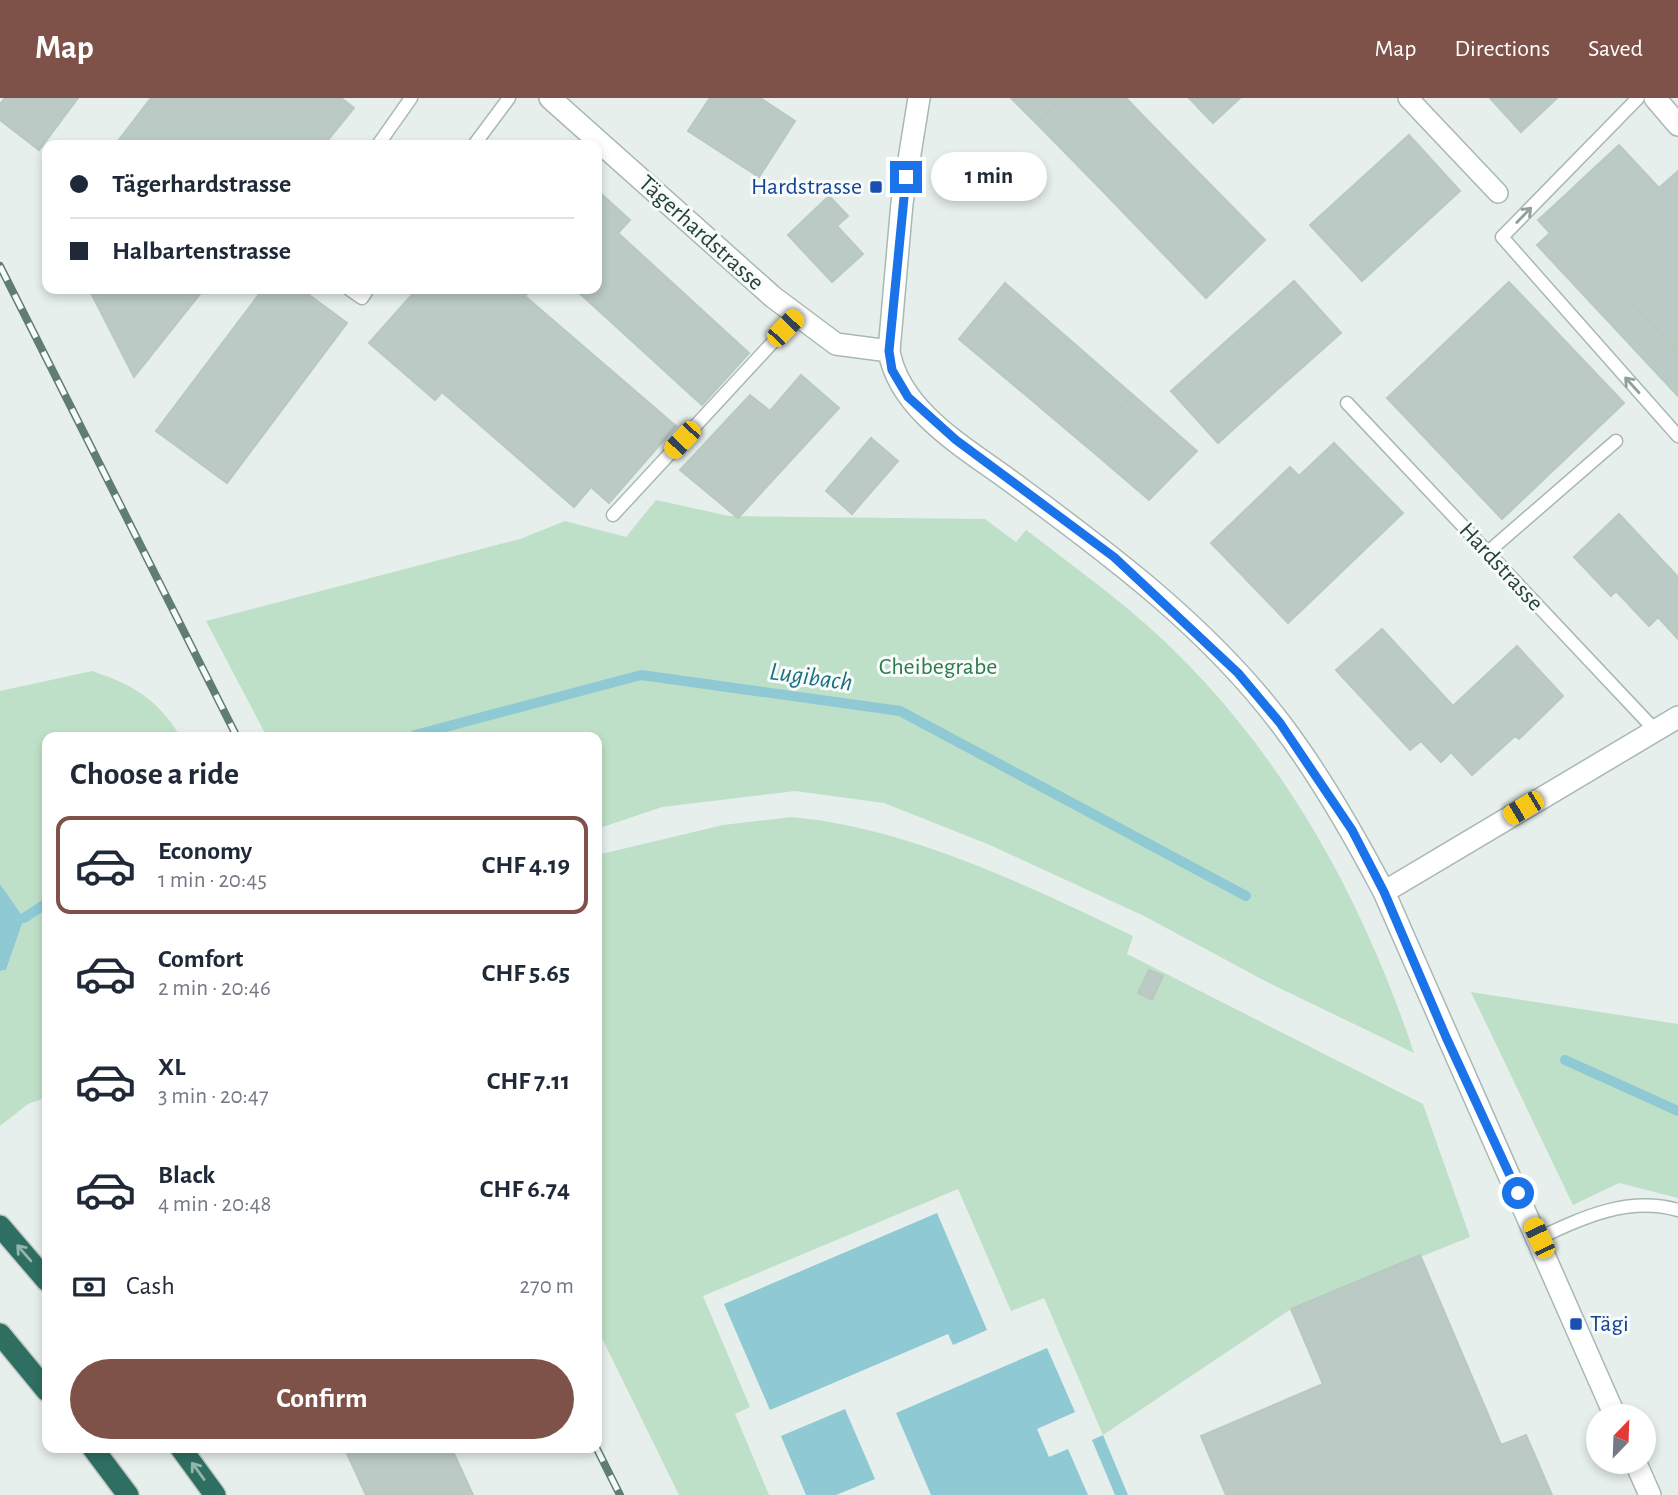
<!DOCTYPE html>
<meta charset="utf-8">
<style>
:root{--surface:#fff;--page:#f2f2f3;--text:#1f2937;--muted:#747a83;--line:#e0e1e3;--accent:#7f5249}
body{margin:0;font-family:"Alegreya Sans",sans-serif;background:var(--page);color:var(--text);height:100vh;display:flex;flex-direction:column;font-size:26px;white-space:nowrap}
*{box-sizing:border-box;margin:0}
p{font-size:23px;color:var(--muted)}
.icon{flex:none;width:38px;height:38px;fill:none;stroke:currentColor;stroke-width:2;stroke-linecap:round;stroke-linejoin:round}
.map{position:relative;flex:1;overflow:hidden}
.drawer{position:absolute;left:42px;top:634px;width:560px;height:721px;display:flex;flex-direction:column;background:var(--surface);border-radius:14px;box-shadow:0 4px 10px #0003}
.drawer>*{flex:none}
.hud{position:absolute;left:42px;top:42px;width:560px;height:154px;border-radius:14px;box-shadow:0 4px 10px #0003;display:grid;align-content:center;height:154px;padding:0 28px;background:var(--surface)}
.needle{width:46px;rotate:23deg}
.controls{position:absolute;left:1586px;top:1306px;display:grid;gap:14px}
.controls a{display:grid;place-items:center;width:70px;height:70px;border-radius:50%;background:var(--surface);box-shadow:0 4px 10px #0003;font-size:35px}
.end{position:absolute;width:32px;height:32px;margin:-16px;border:9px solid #1a73e8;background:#fff;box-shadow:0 0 0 4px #fff}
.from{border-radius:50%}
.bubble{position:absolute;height:49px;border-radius:24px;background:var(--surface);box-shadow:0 4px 10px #0003;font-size:23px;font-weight:600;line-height:49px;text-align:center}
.car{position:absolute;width:21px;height:42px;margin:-21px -10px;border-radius:9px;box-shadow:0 0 5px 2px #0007;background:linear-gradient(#f5c518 24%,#345 0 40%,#f5c518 0 76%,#345 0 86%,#f5c518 0)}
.hud b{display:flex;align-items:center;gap:24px;height:66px;font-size:26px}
.hud b+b{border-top:2px solid var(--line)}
.hud i{width:18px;height:18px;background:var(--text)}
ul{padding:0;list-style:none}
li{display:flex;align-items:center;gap:21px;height:98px;margin:0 14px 10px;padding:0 14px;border:4px solid transparent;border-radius:14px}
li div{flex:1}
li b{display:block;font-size:26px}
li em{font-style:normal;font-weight:600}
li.on{border-color:var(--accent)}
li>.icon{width:63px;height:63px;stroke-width:1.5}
h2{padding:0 28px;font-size:32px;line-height:84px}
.pay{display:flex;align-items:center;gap:18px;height:77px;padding:0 28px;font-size:26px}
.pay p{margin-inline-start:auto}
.button{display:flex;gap:14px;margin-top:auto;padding:14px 28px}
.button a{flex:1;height:80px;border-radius:42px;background:var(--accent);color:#fff;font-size:28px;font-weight:600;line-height:80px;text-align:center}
header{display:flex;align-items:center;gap:42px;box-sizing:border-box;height:98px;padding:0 35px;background:var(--accent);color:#fff}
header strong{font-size:33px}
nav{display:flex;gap:38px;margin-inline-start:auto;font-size:24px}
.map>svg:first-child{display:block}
.green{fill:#bfe0c8}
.water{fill:#8ec9d4}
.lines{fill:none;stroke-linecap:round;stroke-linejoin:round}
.stream{stroke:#8ec9d4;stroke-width:10}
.building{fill:#bbcac4;stroke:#b8c9c2;stroke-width:2}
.service-casing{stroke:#a8b8b2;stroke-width:15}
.pedestrian-casing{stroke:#a8b8b2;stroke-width:22}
.minor-casing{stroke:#a8b8b2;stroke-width:24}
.motorway-casing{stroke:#c2cac8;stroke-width:24}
.service{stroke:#fff;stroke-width:12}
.pedestrian{stroke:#fff;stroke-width:19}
.minor{stroke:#fff;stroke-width:21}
.motorway{stroke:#2f6f62;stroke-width:21}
.rail-casing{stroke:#5f7d75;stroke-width:8}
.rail{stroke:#f7fbf9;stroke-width:5;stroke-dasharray:16;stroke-linecap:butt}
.oneway{stroke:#92a09c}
.oneway2{stroke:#93b5ae}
.route{stroke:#1a73e8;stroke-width:9}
.transit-dot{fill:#1a4fb4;stroke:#f7fbf9;stroke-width:2.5}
.labels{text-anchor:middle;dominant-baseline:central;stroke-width:6;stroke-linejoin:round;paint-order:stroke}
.transit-label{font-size:24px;fill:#164399;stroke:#f7fbf9;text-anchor:end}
.street-label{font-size:24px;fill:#24423a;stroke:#f7fbf9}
.park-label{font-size:24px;fill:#2d7a4b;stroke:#f7fbf9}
.water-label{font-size:26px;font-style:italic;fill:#1c6f80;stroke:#f7fbf9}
</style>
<header>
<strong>Map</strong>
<nav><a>Map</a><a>Directions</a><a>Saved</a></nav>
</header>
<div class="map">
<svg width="1678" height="1397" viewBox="0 0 1678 1397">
<rect width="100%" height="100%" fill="#e6efeb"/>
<path class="green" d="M656,402L729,418L985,421L1016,444L1026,432C1060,458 1094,483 1127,510C1266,625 1358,786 1414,955L1267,884L1144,818L990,747L884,705L795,693L662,709L597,731V639H267L206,523L520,441L565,423L626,439Z
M92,573C134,587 157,601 181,639H47V999L28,1006L0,1028V873L6,872L24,820L0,786V593Z
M791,719C907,729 1029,788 1133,838L1127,856L1423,1006L1470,1139L1291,1211L1103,1337L1044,1200L1011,1213L958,1091L703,1198L750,1309L735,1316L769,1397H679L597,1230V757L723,727Z
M1471,894L1678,926V1100L1619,1085L1573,1107Z"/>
<path class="water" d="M0,786L24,820L6,872L0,873Z
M937,1115L987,1232L953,1247L948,1236L770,1312L724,1206Z
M1047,1250L1075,1314L1037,1331L1049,1359L1068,1351L1088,1397H931L896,1315Z
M845,1311L875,1381L836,1397H806L781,1338Z
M1103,1337L1128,1397H1115L1092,1342Z"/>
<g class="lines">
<path class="stream" d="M415,637L641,577L900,613L1246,798
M24,820L47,805
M1565,962L1678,1013"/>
</g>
<path class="building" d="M5,0H78L39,52L0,22V6Z
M151,0H341L354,10L324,47H115Z
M710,0H760L795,23L759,79L688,33Z
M1011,0H1062L1036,25Z
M1062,0H1126L1151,26L1093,83L1036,25Z
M1189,0H1240L1213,25Z
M1490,0H1557L1521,34Z
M1151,26L1208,84L1149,141L1093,83Z
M1409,37L1460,93L1362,183L1310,127Z
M1619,47L1659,90L1678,73V254L1547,114Z
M1208,84L1265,142L1206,200L1149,141Z
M597,92L630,122L618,135L749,255L702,307L575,191H597Z
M829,98L848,118L837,128L863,156L832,184L788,137Z
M1547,114L1678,254V298L1537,147L1550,135L1538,122Z
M1294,183L1341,235L1279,290L1232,238Z
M1509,184L1624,305L1502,421L1387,300Z
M1005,185L1069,241L1022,294L959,241Z
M89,191H204L134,279Z
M263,191H301L347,225L227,385L156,333Z
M417,191H509L521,202L525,198L676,328L609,405L591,389L574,409L442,294L435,302L369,245Z
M509,191H532L521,202Z
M1232,238L1279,290L1218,345L1171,293Z
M1069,241L1133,297L1086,348L1022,294Z
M801,277L839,310L738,420L680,372L750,297L770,313Z
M1133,297L1197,353L1149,402L1086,348Z
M871,340L898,363L852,416L826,393Z
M1334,345L1403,415L1288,525L1211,445L1290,369L1299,378Z
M1619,416L1678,479V541L1658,519L1649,528L1616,493L1611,498L1574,459Z
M1382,531L1453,608L1517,548L1563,598L1519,641L1515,638L1472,677L1451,654L1441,664L1421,643L1410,652L1336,572Z
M1149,872L1163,878L1152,902L1138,895Z
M1420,1157L1501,1347L1526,1337L1552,1397H1226L1201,1338L1323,1286L1291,1211Z
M344,1349H451L473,1397H366Z"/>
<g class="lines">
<defs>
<path id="service" d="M1638,0L1502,139L1678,338
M378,47L411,0
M474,47L509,0
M349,191L362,200L368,191
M1347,305L1655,632
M613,417L797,218
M1488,454L1616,343
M1539,1140C1584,1119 1628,1098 1678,1112"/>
<path id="pedestrian" d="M1408,0L1498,95"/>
<path id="minor" d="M550,0L773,199L836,246L889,253
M919,0L902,105L889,253C899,312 964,349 1009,382C1107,454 1207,528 1281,626C1321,679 1353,735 1384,794L1615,1318
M1655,0L1678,27
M1384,794L1678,619
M1635,1363L1650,1397"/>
<path id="motorway" d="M0,1128L47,1183
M0,1236L47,1293
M92,1349L128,1397
M180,1349L215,1397"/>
</defs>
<use href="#service" class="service-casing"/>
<use href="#pedestrian" class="pedestrian-casing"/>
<use href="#minor" class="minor-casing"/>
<use href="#motorway" class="motorway-casing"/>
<use href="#service" class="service"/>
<use href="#pedestrian" class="pedestrian"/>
<use href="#minor" class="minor"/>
<use href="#motorway" class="motorway"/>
<defs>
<path id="rail" d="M0,168L237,639
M596,1349L620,1397"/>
</defs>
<use href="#rail" class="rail-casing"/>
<use href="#rail" class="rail"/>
</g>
<defs><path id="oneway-shaft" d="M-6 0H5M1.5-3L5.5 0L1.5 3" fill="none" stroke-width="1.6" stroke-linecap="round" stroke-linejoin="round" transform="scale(1.75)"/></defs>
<g class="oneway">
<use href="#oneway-shaft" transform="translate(1524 117) rotate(-46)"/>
<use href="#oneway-shaft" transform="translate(1632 287) rotate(-132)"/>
</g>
<g class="oneway2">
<use href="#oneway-shaft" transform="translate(24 1155) rotate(-131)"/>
<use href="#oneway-shaft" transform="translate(198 1373) rotate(-126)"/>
</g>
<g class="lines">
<path class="route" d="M906,79L889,253L892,272L908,299L956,342L1114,459L1238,575L1280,625L1352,732L1384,794L1446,939L1518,1095"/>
</g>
<g class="transit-dot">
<rect x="869" y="82" width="14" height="14" rx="3.5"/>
<rect x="1569" y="1219" width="14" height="14" rx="3.5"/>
</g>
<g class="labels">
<g class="transit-label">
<text x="862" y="89">Hardstrasse</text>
<text x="1590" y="1226" text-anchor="start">Tägi</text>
</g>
<g class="street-label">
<text transform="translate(701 135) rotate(42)">Tägerhardstrasse</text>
<text transform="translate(1501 469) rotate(47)">Hardstrasse</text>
</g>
<g class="park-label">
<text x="938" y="569">Cheibegrabe</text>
</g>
<g class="water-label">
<text transform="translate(811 579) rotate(8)">Lugibach</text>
</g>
</g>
</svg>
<div class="controls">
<a><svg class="needle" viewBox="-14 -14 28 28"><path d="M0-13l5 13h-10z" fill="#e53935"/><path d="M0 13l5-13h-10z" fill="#747a83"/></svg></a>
</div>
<i class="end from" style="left:1518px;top:1095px"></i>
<i class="end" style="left:906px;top:79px"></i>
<div class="bubble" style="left:931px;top:54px;width:116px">1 min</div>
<i class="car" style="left:785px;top:230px;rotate:44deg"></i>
<i class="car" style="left:682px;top:342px;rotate:223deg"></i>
<i class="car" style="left:1523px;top:710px;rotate:239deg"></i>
<i class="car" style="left:1539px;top:1140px;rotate:335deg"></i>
<div class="hud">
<b><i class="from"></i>Tägerhardstrasse</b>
<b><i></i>Halbartenstrasse</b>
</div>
<section class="drawer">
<h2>Choose a ride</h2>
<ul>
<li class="on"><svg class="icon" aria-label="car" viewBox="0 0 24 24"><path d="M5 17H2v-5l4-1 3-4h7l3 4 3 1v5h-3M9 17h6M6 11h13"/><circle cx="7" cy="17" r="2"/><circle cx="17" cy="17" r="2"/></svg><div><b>Economy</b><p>1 min · 20:45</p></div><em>CHF 4.19</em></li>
<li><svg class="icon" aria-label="car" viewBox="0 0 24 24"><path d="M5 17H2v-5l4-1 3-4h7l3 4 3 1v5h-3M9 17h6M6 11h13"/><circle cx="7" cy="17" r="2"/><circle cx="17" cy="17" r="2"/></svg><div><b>Comfort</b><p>2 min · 20:46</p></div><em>CHF 5.65</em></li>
<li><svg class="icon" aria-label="car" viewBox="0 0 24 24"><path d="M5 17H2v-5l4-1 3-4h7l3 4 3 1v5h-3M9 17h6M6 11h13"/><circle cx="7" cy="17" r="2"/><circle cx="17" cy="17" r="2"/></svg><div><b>XL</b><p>3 min · 20:47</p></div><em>CHF 7.11</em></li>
<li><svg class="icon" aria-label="car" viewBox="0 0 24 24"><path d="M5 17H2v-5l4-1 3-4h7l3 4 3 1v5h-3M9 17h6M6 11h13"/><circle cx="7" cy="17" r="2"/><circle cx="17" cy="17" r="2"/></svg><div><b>Black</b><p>4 min · 20:48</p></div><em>CHF 6.74</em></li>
</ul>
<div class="pay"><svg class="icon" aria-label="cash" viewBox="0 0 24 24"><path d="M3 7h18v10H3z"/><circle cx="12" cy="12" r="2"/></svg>Cash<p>270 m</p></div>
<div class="button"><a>Confirm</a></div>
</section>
</div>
